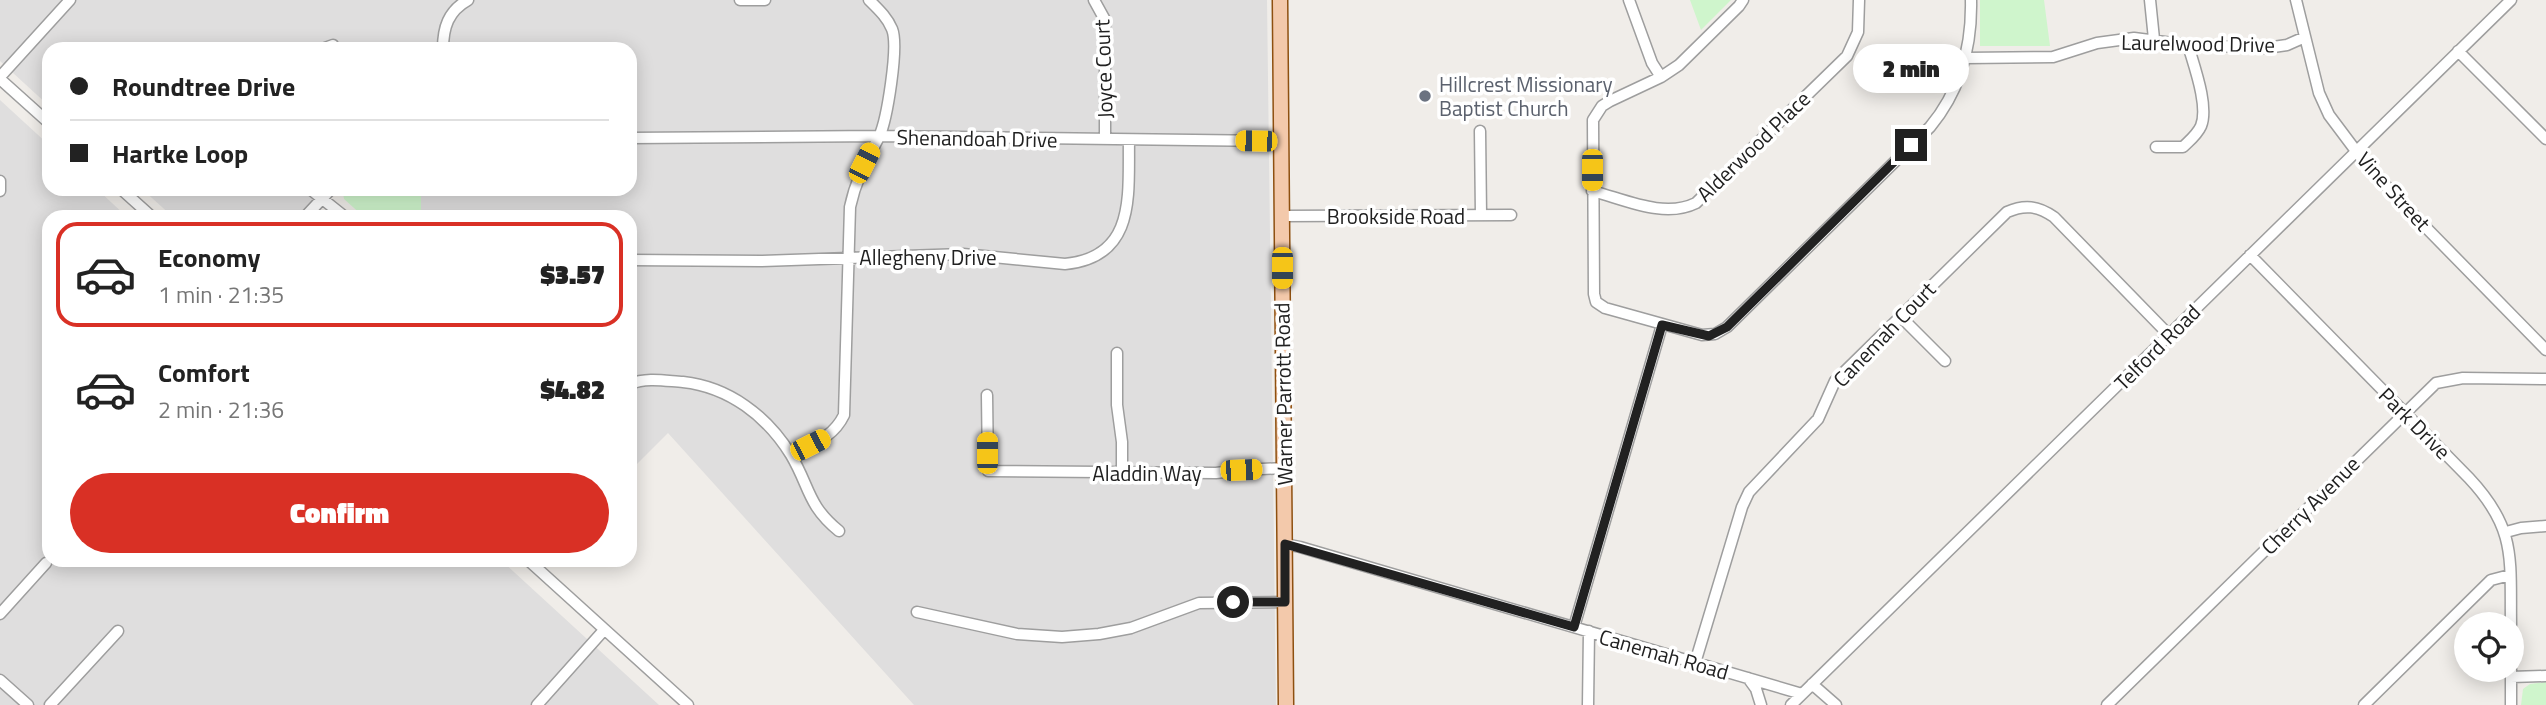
<!DOCTYPE html>
<meta charset="utf-8">
<style>
:root{--surface:#fff;--page:#f6f6f6;--text:#222;--muted:#767676;--line:#e0e0e0;--accent:#d93025}
body{margin:0;font-family:"Titillium Web",sans-serif;background:var(--page);color:var(--text);height:100vh;display:flex;flex-direction:column;font-size:26px;white-space:nowrap}
*{box-sizing:border-box;margin:0}
p{font-size:23px;color:var(--muted)}
.icon{flex:none;width:38px;height:38px;fill:none;stroke:currentColor;stroke-width:2;stroke-linecap:round;stroke-linejoin:round}
.map{position:relative;flex:1;overflow:hidden}
.panel{position:absolute;left:42px;top:210px;width:595px;height:357px;display:flex;flex-direction:column;background:var(--surface);border-radius:21px;box-shadow:0 4px 18px #0003}
.panel>*{flex:none}
.top-card{position:absolute;left:42px;top:42px;width:595px;height:154px;border-radius:21px;box-shadow:0 4px 18px #0003;display:grid;align-content:center;height:154px;padding:0 28px;background:var(--surface)}
.controls{position:absolute;left:2454px;top:612px;display:grid;gap:14px}
.controls a{display:grid;place-items:center;width:70px;height:70px;border-radius:50%;background:var(--surface);box-shadow:0 4px 18px #0003;font-size:35px}
.end{position:absolute;width:32px;height:32px;margin:-16px;border:9px solid #212121;background:#fff;box-shadow:0 0 0 4px #fff}
.from{border-radius:50%}
.bubble{position:absolute;height:49px;border-radius:24px;background:var(--surface);box-shadow:0 4px 18px #0003;font-size:23px;font-weight:800;line-height:49px;text-align:center}
.car{position:absolute;width:21px;height:42px;margin:-21px -10px;border-radius:9px;box-shadow:0 0 5px 2px #0007;background:linear-gradient(#f5c518 24%,#345 0 40%,#f5c518 0 76%,#345 0 86%,#f5c518 0)}
.top-card b{display:flex;align-items:center;gap:24px;height:66px;font-size:26px}
.top-card b+b{border-top:2px solid var(--line)}
.top-card i{width:18px;height:18px;background:var(--text)}
ul{padding:12px 0 0;list-style:none}
li{display:flex;align-items:center;gap:21px;height:105px;margin:0 14px 10px;padding:0 14px;border:4px solid transparent;border-radius:21px}
li div{flex:1}
li b{display:block;font-size:26px}
li em{font-style:normal;font-weight:800}
li.current{border-color:var(--accent)}
li>.icon{width:63px;height:63px;stroke-width:1.5}
.primary-button{display:flex;gap:14px;margin-top:auto;padding:14px 28px}
.primary-button a{flex:1;height:80px;border-radius:42px;background:var(--accent);color:#fff;font-size:28px;font-weight:800;line-height:80px;text-align:center}
.map>svg:first-child{display:block}
.residential{fill:#dfdede}
.park{fill:#cff5cc}
.lines{fill:none;stroke-linecap:round;stroke-linejoin:round}
.minor-casing{stroke:#9e9e9e;stroke-width:13}
.major-casing{stroke:#8e5010;stroke-width:17}
.minor{stroke:#fff;stroke-width:10}
.major{stroke:#f3c9ab;stroke-width:14}
.route{stroke:#212121;stroke-width:9}
.worship-dot{fill:#6b7280;stroke:#fff;stroke-width:2.5}
.labels{text-anchor:middle;dominant-baseline:central;stroke-width:7;stroke-linejoin:round;paint-order:stroke}
.street-label{font-size:21px;fill:#212121;stroke:#fff}
.worship-label{font-size:21px;fill:#5b616d;stroke:#fff;text-anchor:start}
</style>
<div class="map">
<svg width="2546" height="705" viewBox="0 0 2546 705">
<rect width="100%" height="100%" fill="#f0ede9"/>
<path class="residential" d="M0,0H1267L1276,705H914L668,433L630,471V217H421V189H630V49H49V106L0,61Z
M0,100L49,145V189H97L127,217H49V560H501L659,705H0Z
M142,189H326L299,217H173Z"/>
<path class="park" d="M1690,0H1731L1701,30Z
M1980,0H2044L2050,46H1980Z
M347,189H421V217H364L344,199L343,193Z
M2546,682V705H2521L2523,689L2530,684Z"/>
<g class="lines">
<defs>
<path id="minor" d="M740,0H765
M1094,0L1105,20V139
M1629,0L1652,63L1661,77
M1743,0L1739,6L1679,65L1661,77L1610,101L1602,106L1593,120L1594,294L1596,302L1605,308L1702,335L1715,334L1727,327L1930,127C1960,91 1972,47 1971,0
M2150,0L2154,39
M2296,0L2319,93L2329,115L2362,159L2398,199L2546,350
M322,49L333,45
M443,49C443,28 448,11 468,0
M2458,51L2546,139
M1966,58L2053,57L2097,43L2134,38L2188,45L2266,48L2287,45L2305,37
M0,77L70,0
M0,79L49,123
M1480,131L1481,215
M630,138L879,136L1281,141
M2156,147H2183C2189,141 2197,135 2201,126C2209,106 2194,66 2188,45
M0,181V191
M121,189L152,217
M310,189L345,217
M1592,191C1624,199 1664,219 1696,203L1847,56L1858,32L1859,0
M1282,216L1511,215
M305,217L331,189
M2250,255L2469,478C2517,529 2510,559 2511,625
M630,260L761,261L963,254L1065,264C1137,257 1128,194 1129,140
M1901,317L1945,361
M1117,353V405L1122,442V473
M630,384C647,377 666,381 683,382C729,387 767,416 791,455C810,487 807,505 839,531
M987,395L988,471L1216,473L1241,470L1284,468
M791,455C812,444 833,438 844,415L850,207C856,179 866,162 879,137C887,120 899,46 892,29C887,17 878,9 869,0
M2506,532L2521,528L2546,526
M1285,544L1300,547L1802,694
M528,560L688,705
M917,612L1017,634L1062,637L1099,634L1131,628L1199,603L1285,602
M0,614L46,563
M1574,627L1662,325
M1695,663L1742,507L1749,492L1818,419L1835,381L2007,212C2025,204 2038,206 2054,217L2169,335
M2511,670V705
M2511,677L2546,676
M1748,678L1756,689L1761,705
M0,680L28,705
M1812,684L1836,705
M50,705L118,631
M537,705L604,630
M1588,705L1589,631
M1791,705L2511,0
M2107,705L2436,383L2463,378L2546,379
M2364,705L2491,580L2510,575"/>
<path id="major" d="M1280,0L1286,705"/>
</defs>
<use href="#minor" class="minor-casing"/>
<use href="#major" class="major-casing"/>
<use href="#minor" class="minor"/>
<use href="#major" class="major"/>
</g>
<g class="lines">
<path class="route" d="M1233,602H1285V544L1574,627L1662,325L1709,336L1727,327L1911,145"/>
</g>
<circle class="worship-dot" cx="1425" cy="96" r="7"/>
<g class="labels">
<g class="street-label">
<text transform="translate(2198 43) rotate(1)">Laurelwood Drive</text>
<text transform="translate(1103 69) rotate(-92)">Joyce Court</text>
<text transform="translate(977 138) rotate(1)">Shenandoah Drive</text>
<text transform="translate(1753 146) rotate(-44)">Alderwood Place</text>
<text transform="translate(2394 191) rotate(48)">Vine Street</text>
<text x="1396" y="216">Brookside Road</text>
<text x="928" y="257">Allegheny Drive</text>
<text transform="translate(1884 334) rotate(-46)">Canemah Court</text>
<text transform="translate(2157 347) rotate(-45)">Telford Road</text>
<text transform="translate(1283 394) rotate(-91)">Warner Parrott Road</text>
<text transform="translate(2415 423) rotate(45)">Park Drive</text>
<text x="1147" y="473">Aladdin Way</text>
<text transform="translate(2310 505) rotate(-45)">Cherry Avenue</text>
<text transform="translate(1664 654) rotate(16)">Canemah Road</text>
</g>
<g class="worship-label">
<text x="1439" y="84">Hillcrest Missionary<tspan x="1439" dy="24">Baptist Church</tspan></text>
</g>
</g>
</svg>
<div class="controls">
<a><svg class="icon" aria-label="locate" viewBox="0 0 24 24"><circle cx="12" cy="12" r="6"/><path d="M12 2v4M12 18v4M2 12h4M18 12h4"/></svg></a>
</div>
<i class="end from" style="left:1233px;top:602px"></i>
<i class="end" style="left:1911px;top:145px"></i>
<div class="bubble" style="left:1853px;top:44px;width:116px">2 min</div>
<i class="car" style="left:1256px;top:141px;rotate:271deg"></i>
<i class="car" style="left:864px;top:163px;rotate:27deg"></i>
<i class="car" style="left:1592px;top:170px;rotate:180deg"></i>
<i class="car" style="left:1282px;top:268px;rotate:180deg"></i>
<i class="car" style="left:810px;top:445px;rotate:63deg"></i>
<i class="car" style="left:987px;top:453px;rotate:0deg"></i>
<i class="car" style="left:1241px;top:470px;rotate:88deg"></i>
<div class="top-card">
<b><i class="from"></i>Roundtree Drive</b>
<b><i></i>Hartke Loop</b>
</div>
<section class="panel">
<ul>
<li class="current"><svg class="icon" aria-label="car" viewBox="0 0 24 24"><path d="M5 17H2v-5l4-1 3-4h7l3 4 3 1v5h-3M9 17h6M6 11h13"/><circle cx="7" cy="17" r="2"/><circle cx="17" cy="17" r="2"/></svg><div><b>Economy</b><p>1 min · 21:35</p></div><em>$3.57</em></li>
<li><svg class="icon" aria-label="car" viewBox="0 0 24 24"><path d="M5 17H2v-5l4-1 3-4h7l3 4 3 1v5h-3M9 17h6M6 11h13"/><circle cx="7" cy="17" r="2"/><circle cx="17" cy="17" r="2"/></svg><div><b>Comfort</b><p>2 min · 21:36</p></div><em>$4.82</em></li>
</ul>
<div class="primary-button"><a>Confirm</a></div>
</section>
</div>
